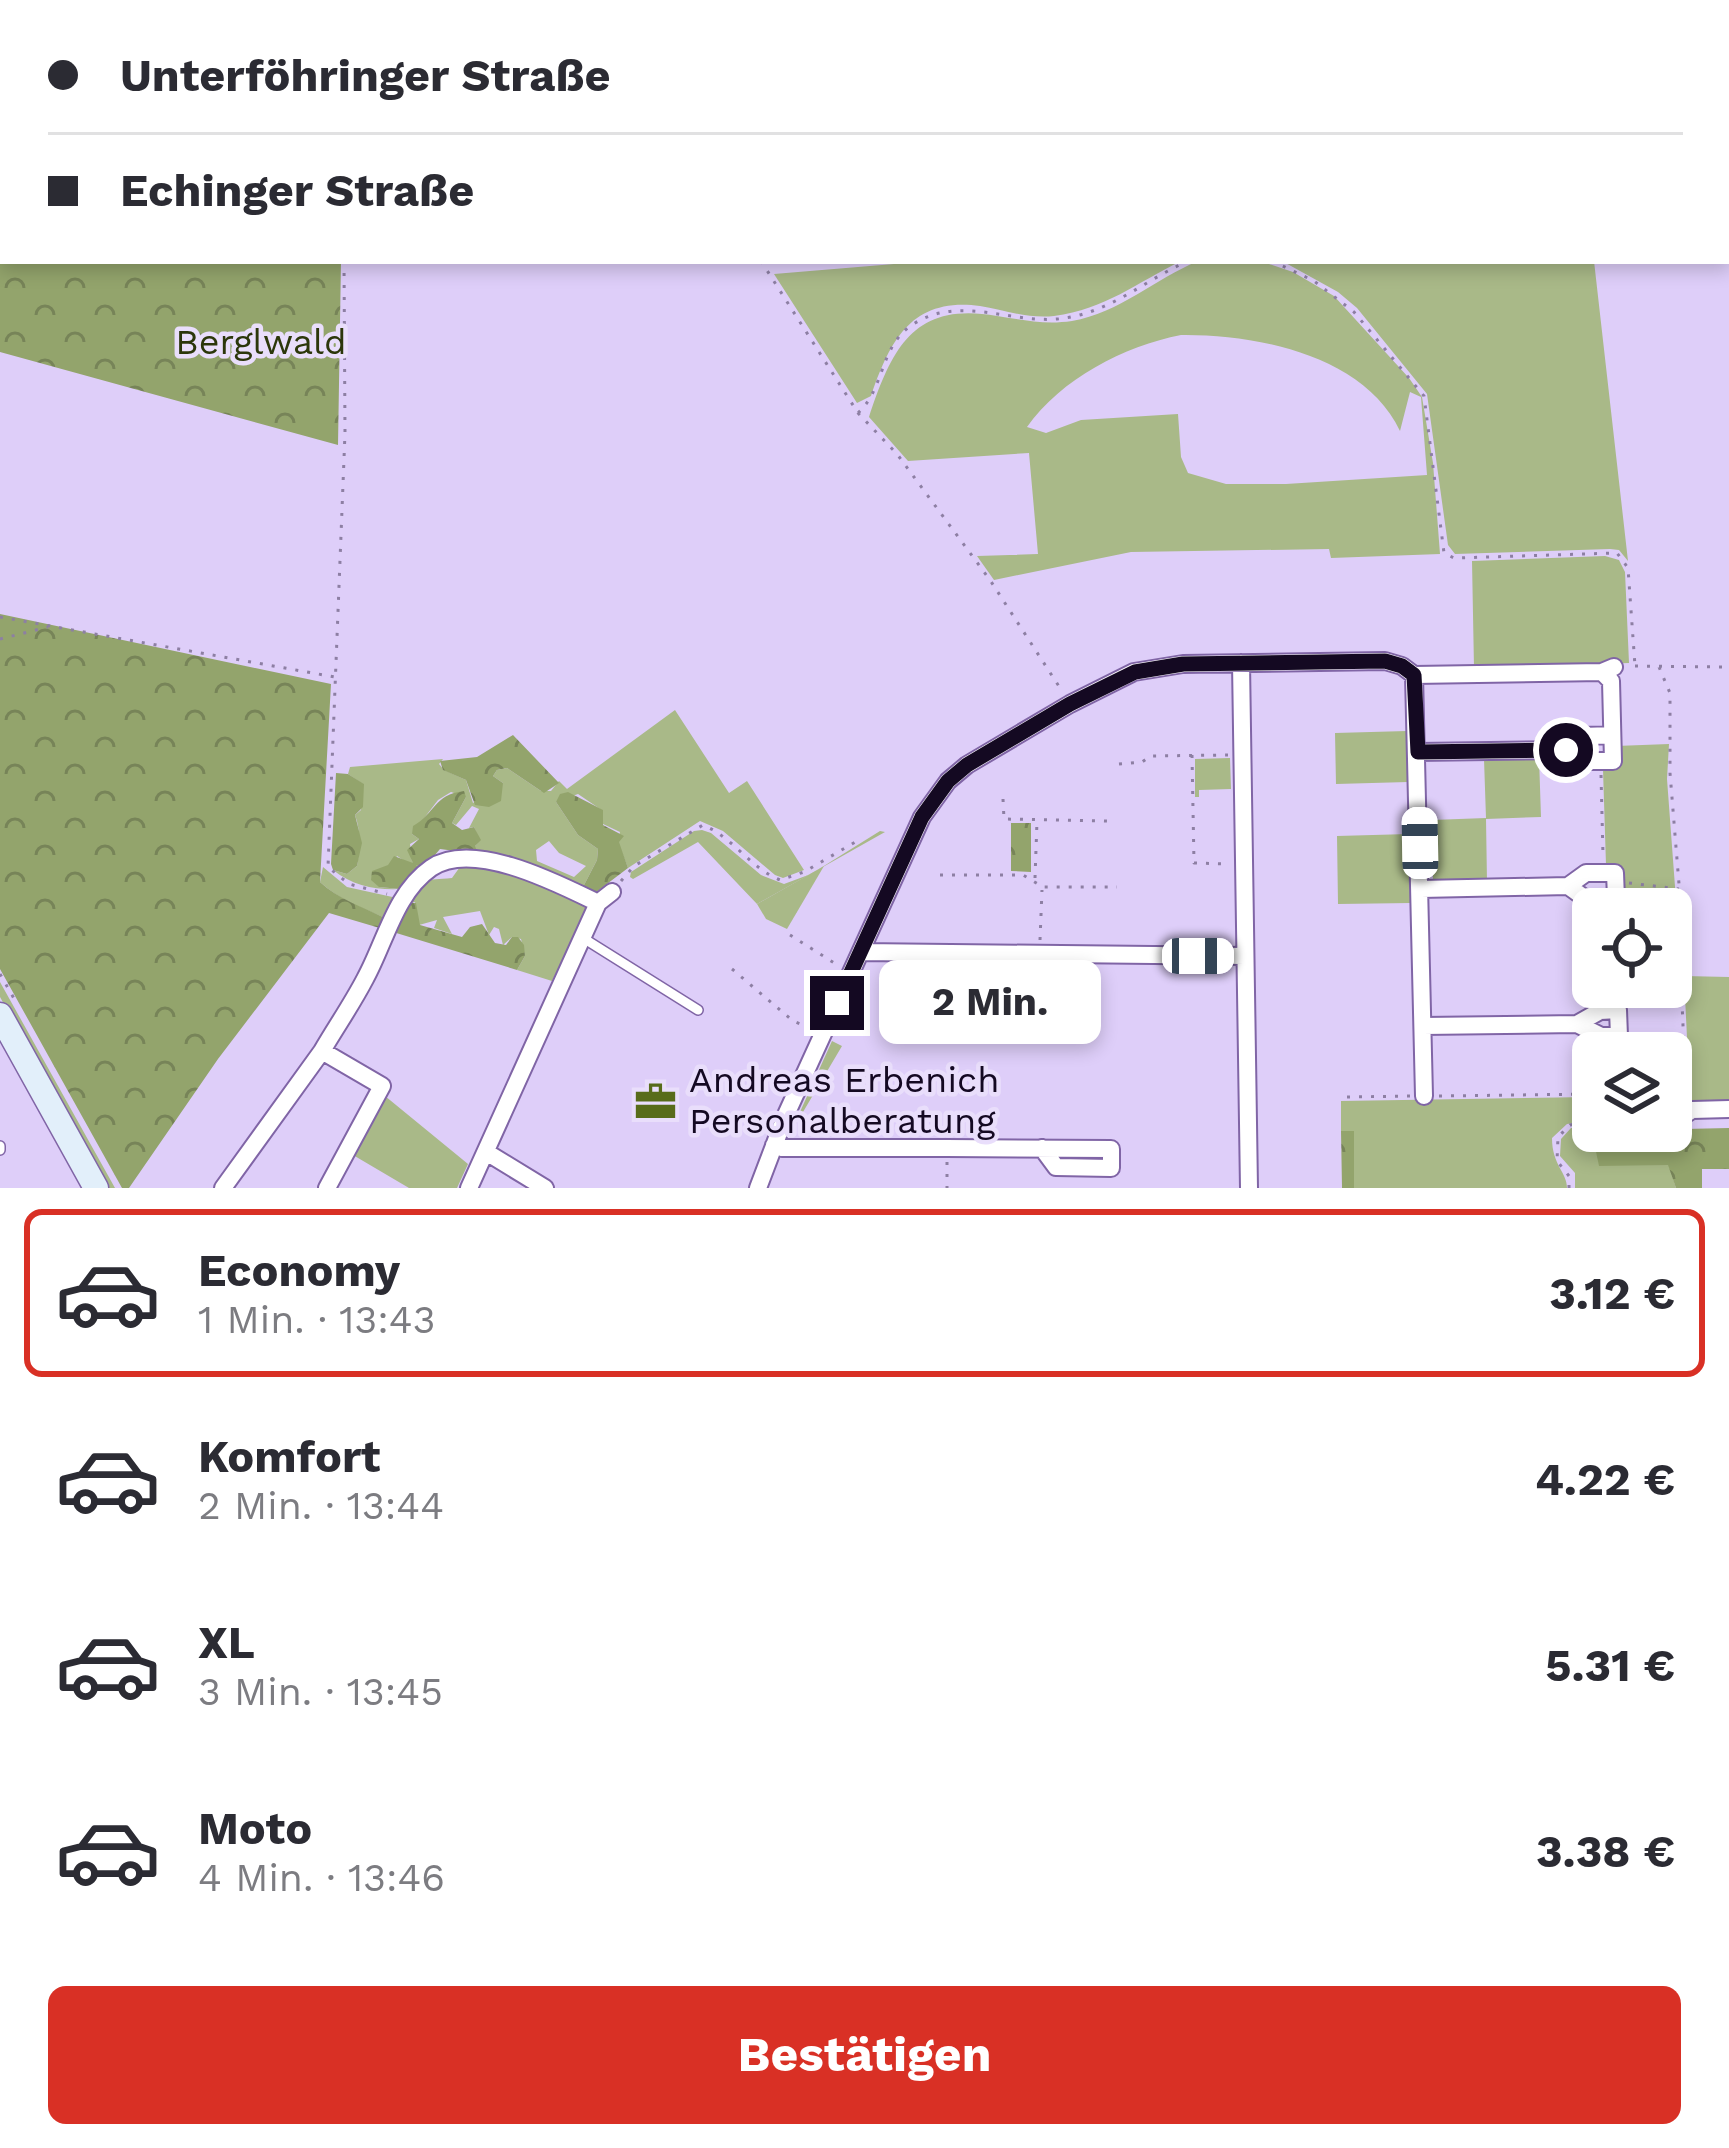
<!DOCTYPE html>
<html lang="de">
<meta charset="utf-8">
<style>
:root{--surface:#fff;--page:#f2f2f3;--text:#2b2b33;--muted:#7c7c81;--line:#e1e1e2;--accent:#d93025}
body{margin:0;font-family:"Work Sans",sans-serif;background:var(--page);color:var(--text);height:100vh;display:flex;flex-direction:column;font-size:45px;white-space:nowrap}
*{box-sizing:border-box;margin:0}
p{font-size:39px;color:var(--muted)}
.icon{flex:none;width:66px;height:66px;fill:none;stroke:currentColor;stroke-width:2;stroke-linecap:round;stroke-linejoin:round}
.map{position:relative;height:1188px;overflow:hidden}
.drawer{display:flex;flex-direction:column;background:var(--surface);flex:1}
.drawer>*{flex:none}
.hud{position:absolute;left:0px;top:0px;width:1731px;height:264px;box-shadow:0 6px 18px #0003;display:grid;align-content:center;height:264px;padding:0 48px;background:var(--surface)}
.fabs{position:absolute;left:1572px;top:888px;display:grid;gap:24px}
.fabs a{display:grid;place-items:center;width:120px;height:120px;border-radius:18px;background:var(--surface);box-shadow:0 6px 18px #0003;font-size:60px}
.end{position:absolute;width:54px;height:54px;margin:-27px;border:15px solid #140922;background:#fff;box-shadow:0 0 0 6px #fff}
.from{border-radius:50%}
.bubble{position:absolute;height:84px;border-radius:18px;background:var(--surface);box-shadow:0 6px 18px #0003;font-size:39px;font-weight:700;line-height:84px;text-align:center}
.car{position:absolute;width:36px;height:72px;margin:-36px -18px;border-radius:15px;box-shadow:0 0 9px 3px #0007;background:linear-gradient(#fff 24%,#345 0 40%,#fff 0 76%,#345 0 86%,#fff 0)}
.hud b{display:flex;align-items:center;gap:42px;height:114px;font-size:45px}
.hud b+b{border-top:3px solid var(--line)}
.hud i{width:30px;height:30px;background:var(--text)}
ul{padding:21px 0 0;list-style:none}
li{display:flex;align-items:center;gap:36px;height:168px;margin:0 24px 18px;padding:0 24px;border:6px solid transparent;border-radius:18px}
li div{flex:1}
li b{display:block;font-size:45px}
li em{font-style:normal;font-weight:700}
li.selected{border-color:var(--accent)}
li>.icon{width:108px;height:108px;stroke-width:1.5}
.cta{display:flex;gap:24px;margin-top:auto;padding:24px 48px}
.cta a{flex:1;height:138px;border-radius:18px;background:var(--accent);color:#fff;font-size:48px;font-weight:700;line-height:138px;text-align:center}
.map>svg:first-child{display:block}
.grass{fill:#a9b988;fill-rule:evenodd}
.forest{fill:url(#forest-crowns)}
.park{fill:url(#park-tufts)}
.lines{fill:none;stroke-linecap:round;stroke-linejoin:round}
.lane-casing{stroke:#8065a6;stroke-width:12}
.street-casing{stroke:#8065a6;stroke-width:20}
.secondary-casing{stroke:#8065a6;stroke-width:27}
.path{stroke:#8d7fa3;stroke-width:3;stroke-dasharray:3 9;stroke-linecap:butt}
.lane{stroke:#fff;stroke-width:9}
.street{stroke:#fff;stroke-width:16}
.secondary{stroke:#e2effa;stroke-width:24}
.route{stroke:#140922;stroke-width:15}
.labels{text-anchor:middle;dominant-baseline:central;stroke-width:9;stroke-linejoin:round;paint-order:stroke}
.park-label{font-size:36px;fill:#2c370b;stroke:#e9defb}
.poi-label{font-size:36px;fill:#140922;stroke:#e9defb;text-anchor:start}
</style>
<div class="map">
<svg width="1729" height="1188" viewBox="0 0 1729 1188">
<defs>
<pattern id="forest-crowns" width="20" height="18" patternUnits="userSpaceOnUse" patternTransform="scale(3)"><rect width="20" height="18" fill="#93a46c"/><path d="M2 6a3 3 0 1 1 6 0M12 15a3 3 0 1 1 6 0" fill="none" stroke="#778458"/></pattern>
<pattern id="park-tufts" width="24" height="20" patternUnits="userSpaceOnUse" patternTransform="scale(3)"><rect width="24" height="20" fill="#a9b988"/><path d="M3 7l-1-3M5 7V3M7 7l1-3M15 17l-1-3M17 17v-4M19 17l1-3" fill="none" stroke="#919e75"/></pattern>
</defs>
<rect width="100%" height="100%" fill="#decef9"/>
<path class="grass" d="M744,0H1070L1078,3H732Z
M930,261H1181C1136,283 1106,309 1054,316C1029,319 1004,310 980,306C911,297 890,341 871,396L857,403L774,274Z
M1198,261H1260L1293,272L1334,296L1409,378L1422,397L1433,463L1440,554L1331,558L1329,549L1131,552L994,580L977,556L1038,554L1029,453L908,461L869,417C892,348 914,301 997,316C1023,320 1045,325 1072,321C1119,313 1155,279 1198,261ZM1181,335C1256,334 1364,355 1400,431L1410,392L1421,397L1427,475L1286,484H1226L1188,473L1181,457L1178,414L1081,420L1046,433L1027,427C1061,379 1124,346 1181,335Z
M1282,261H1594L1628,561L1619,550L1610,549L1455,554L1448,545L1427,394L1357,308L1338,292Z
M1605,556L1619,560L1625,572L1629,663L1474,668L1472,561Z
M675,710L729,793L747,781L804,870L783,878L775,875L723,831L700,821L628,868L618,842L620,832L603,824V811L578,794L556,802L578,835L598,849L597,860L583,887L475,857V846L480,840L474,827L469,828L479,809L472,806L456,825L452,823L466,797L451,792L438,800L412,834L419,839L410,844L412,861L424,868L420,871L397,856L379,887L400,889C375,890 353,886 333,870L347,874L357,866C360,850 361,831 355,815L361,810L363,784L348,774L350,767L443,759L439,764L444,770L466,780L473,803L503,783L493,776L497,770L507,768L541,791H551L559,781L567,789ZM549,841L559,853L586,866L574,877L537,861L536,850Z
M1407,731L1408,782L1336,784L1335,733Z
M1669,744L1667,779L1676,900L1671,924L1679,997H1672L1671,909H1607L1621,905L1619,865H1606L1603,769L1617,768L1616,746Z
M1539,757L1541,817L1486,819L1487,882L1433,883L1432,820L1486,818L1484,759Z
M1230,758L1231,789L1199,790V797H1195V759Z
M702,830L711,833L761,875L784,884L811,874L880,831L885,832L757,904L698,842L633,879L630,877L631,872L694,831Z
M1409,834L1411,903L1338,904L1337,836Z
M462,864L492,865L584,901L588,908L552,981L517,970L525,956L521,939L512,937L503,945L499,929L494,927L489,935L480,911L443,917L452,934L434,928L437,920L419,925L415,902H407C426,875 424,881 452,878Z
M323,867L347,887L397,898L387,919C363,908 339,900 320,882Z
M1684,976L1729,977V1103L1691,1104L1690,1099Z
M0,982L115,1188H107L0,997Z
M832,1041L842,1046L790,1134Z
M385,1096L468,1164L457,1188H409L353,1155Z
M1590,1097L1589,1121L1567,1124L1552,1138C1552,1165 1567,1172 1567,1188H1354V1131H1341V1101Z
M1571,1128H1591L1598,1156L1669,1165L1676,1188H1575V1173L1560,1156L1561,1139Z"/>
<path class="forest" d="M0,0H346L3,3V261H341L338,445L0,352Z
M0,614L331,684L320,882C338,899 363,907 387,919L383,929L329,913L218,1059L129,1188H122L0,969Z
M513,735L559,783L544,793L507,768L497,770L493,776L503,783L501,801L489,807L475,805L466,780L443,770L440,761L477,757Z
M336,773L348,774L364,784L363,807L355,815L362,843L357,866L347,874L333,870L331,864Z
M464,791L466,797L452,823L462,830L474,827L481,840L475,846L478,854L440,849L424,868L416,865L420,871L400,889L379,887L371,880L372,871L388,865L394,856L413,863L407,850L419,839L412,834L413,826C436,813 433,795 464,791Z
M568,792L603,810V825L624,836L619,842L628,868L595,893L583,887L597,860L598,849L578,835L556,802L560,794Z
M1011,823H1031V872L1011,871Z
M407,902L416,903L420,925L462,937L470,927L482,924L495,943L506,945L512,937H518L524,945L525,956L517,970L393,932Z
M1591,1128L1593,1131L1729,1128V1169H1702V1188H1676L1668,1165L1599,1166Z
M1341,1131H1354V1188H1342Z"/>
<path class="park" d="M824,866L787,929L766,919L757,904Z"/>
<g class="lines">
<defs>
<path id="lane" d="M583,938L698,1010
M0,1146V1150"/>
<path id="street" d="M1241,663L1249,1188
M1414,675L1424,1096
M1566,750L1583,736L1612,735
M1418,752L1566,750L1583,761H1613L1611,681L1602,672
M1421,889L1568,886L1586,899L1616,898L1615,873H1586L1568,886
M861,952L1245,956
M1423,1026L1577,1024L1601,1036H1619L1618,1010L1600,1011L1577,1024
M1671,1118H1680L1692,1110L1729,1109
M774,1145L782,1148C892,1148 1001,1148 1111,1149V1168L1056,1167L1042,1148
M486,1152L545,1188
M223,1188L322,1051
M327,1188L382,1086L322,1051C336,1027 352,1004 365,979C385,943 395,893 431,868C473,839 559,884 598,903
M469,1188L598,903L612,892
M758,1188L785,1117L922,817L948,781L967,765L1070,704L1134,672L1183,664L1385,661L1402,666L1414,675L1602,672L1614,667"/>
<path id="secondary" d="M0,1015L96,1188"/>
</defs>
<use href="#lane" class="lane-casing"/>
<use href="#street" class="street-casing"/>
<use href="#secondary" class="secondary-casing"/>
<path class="path" d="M78,0V3
M342,0V3
M469,0L481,3
M609,0L611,3
M1051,0L1052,3
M310,3L315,0
M752,3L764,0
M1254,3L1275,0
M0,75H3
M344,261L345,433L328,867L349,884L387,894
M761,261L858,413L897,454L990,580L1062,691
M1272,261L1314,281L1354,312L1424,396L1444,553L1454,558L1617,553L1628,568L1635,666
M858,413C884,389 880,349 909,327C960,290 1016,329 1071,317C1116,308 1147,279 1188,261
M0,617L335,677
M0,639L48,627
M1635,666L1729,667
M1659,667L1670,693V773L1679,884L1673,930L1681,980L1686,1093
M1192,755L1194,863L1228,864
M1119,764L1142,762L1151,756L1228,755
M1601,775L1603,855
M1003,799L1004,819L1107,821
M940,875H1023L1043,887H1117
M1035,878L1037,821
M621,881L634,866L703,825C733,837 750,868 780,880L804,872L857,841
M1629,883L1679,889
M790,935L839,966
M1040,940L1042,890
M732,969L793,1021L810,1028
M0,974L16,1002
M1439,1096L1593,1094
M1347,1097L1411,1096
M947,1162V1188
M1569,1188V1176L1557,1161L1558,1137L1570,1125L1593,1121"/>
<use href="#lane" class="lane"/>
<use href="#street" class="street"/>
<use href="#secondary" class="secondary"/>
</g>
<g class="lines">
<path class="route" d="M837,1003L922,817L948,781L967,765L1070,704L1135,672L1183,664L1385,661L1402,666L1414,675L1418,752L1566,750"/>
</g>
<defs>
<symbol id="office-bare" viewBox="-9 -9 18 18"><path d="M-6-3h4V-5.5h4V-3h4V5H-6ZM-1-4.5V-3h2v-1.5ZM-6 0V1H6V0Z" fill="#586c1a" stroke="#e9defb" stroke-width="2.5" paint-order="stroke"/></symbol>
</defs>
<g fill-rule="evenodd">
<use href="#office-bare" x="626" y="1072" width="59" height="59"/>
</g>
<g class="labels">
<g class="park-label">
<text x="261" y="342">Berglwald</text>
</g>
<g class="poi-label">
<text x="689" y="1080">Andreas Erbenich<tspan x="689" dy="41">Personalberatung</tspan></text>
</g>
</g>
</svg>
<div class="fabs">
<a><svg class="icon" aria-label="locate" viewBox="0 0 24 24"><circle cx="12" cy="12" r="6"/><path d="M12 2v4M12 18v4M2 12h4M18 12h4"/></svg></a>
<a><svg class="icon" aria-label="layers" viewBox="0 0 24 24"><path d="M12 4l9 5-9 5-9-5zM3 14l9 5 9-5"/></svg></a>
</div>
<i class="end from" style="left:1566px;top:750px"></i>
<i class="end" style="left:837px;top:1003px"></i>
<div class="bubble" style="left:879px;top:960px;width:222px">2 Min.</div>
<i class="car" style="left:1420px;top:843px;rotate:359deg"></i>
<i class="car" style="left:1198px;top:956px;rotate:90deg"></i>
<div class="hud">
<b><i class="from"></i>Unterföhringer Straße</b>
<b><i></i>Echinger Straße</b>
</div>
</div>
<section class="drawer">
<ul>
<li class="selected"><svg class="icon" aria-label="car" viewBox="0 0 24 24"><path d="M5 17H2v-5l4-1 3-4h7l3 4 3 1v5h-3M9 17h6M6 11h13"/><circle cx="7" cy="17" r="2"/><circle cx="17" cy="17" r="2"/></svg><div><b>Economy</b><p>1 Min. · 13:43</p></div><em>3.12 €</em></li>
<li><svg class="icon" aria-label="car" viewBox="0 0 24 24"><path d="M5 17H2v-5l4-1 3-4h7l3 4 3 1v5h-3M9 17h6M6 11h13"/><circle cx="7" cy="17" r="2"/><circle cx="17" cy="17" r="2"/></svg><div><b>Komfort</b><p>2 Min. · 13:44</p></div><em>4.22 €</em></li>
<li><svg class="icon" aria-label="car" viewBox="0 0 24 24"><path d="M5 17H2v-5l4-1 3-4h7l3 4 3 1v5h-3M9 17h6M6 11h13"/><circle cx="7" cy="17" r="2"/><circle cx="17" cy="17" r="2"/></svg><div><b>XL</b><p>3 Min. · 13:45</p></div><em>5.31 €</em></li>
<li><svg class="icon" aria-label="car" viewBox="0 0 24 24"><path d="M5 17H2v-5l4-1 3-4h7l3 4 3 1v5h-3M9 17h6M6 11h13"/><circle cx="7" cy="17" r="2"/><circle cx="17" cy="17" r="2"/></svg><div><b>Moto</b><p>4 Min. · 13:46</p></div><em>3.38 €</em></li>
</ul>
<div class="cta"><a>Bestätigen</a></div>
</section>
